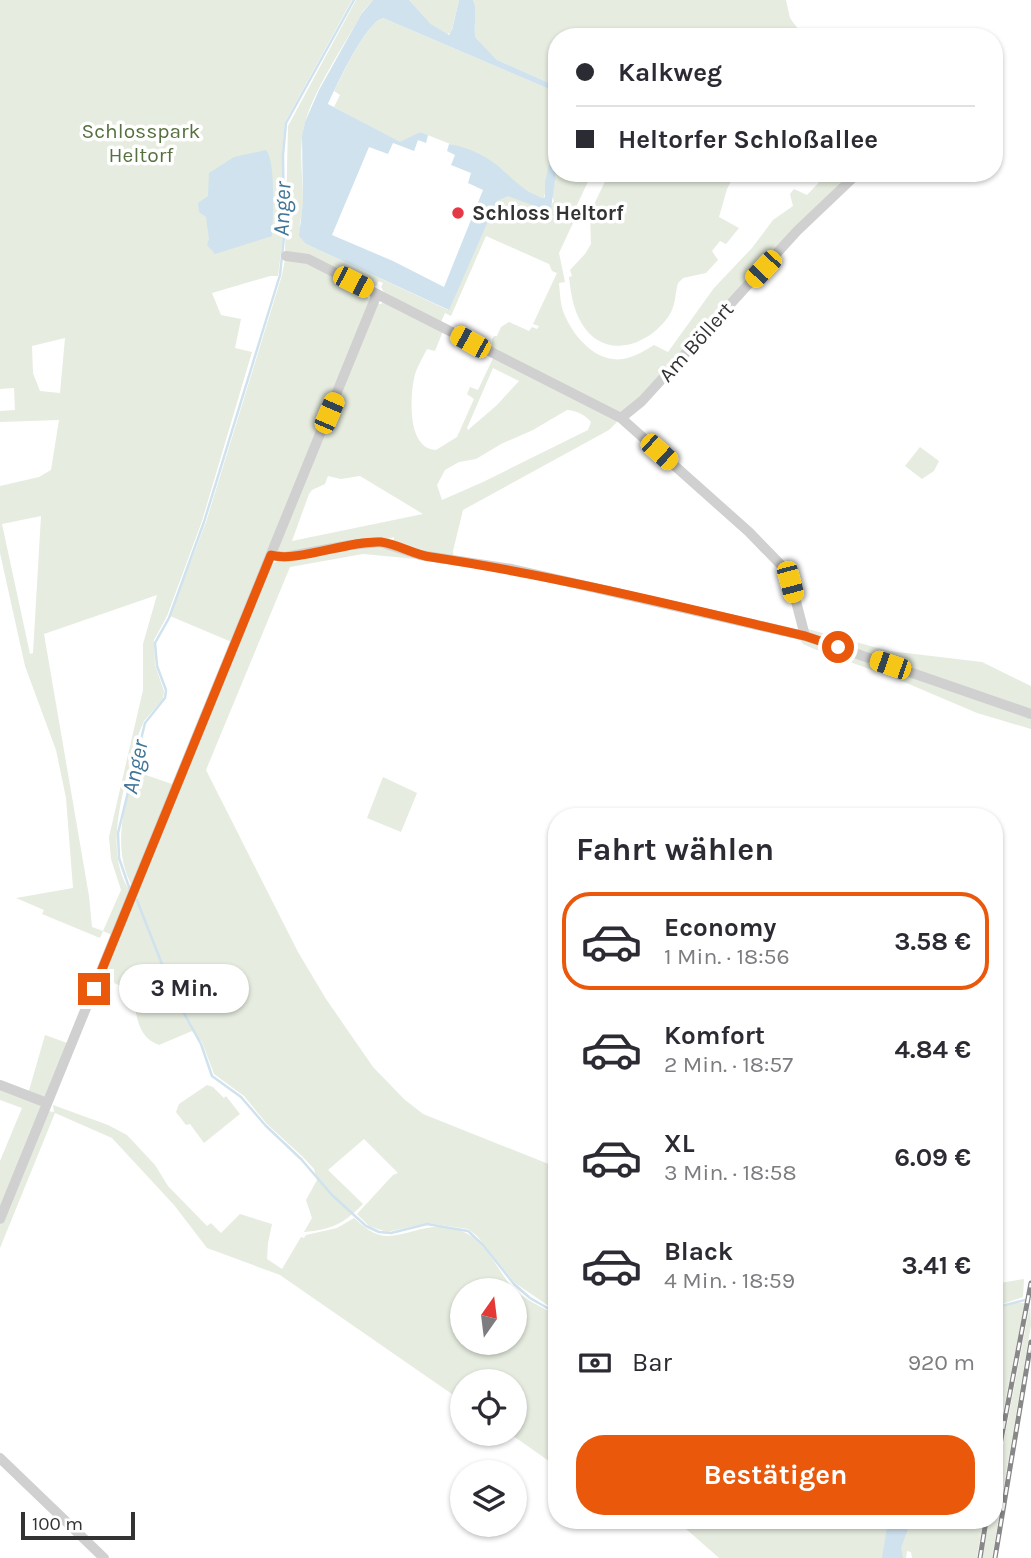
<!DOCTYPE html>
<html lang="de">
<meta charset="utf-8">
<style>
:root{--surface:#fff;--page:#f2f2f3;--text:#2b2b33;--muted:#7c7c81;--line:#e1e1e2;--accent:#ea580c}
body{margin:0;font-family:Karla,sans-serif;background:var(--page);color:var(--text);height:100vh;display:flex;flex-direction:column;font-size:26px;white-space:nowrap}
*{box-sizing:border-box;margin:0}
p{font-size:23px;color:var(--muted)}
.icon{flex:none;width:38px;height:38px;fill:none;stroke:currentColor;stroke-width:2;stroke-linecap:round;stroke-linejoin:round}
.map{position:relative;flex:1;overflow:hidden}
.details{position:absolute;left:548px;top:808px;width:455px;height:721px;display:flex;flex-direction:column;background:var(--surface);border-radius:28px;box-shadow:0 2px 5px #0004}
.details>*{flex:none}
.hud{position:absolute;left:548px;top:28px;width:455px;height:154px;border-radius:28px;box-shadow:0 2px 5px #0004;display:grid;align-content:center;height:154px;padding:0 28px;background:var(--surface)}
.needle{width:46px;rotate:14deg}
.tools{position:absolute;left:450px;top:1278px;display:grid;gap:14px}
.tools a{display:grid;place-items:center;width:77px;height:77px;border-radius:50%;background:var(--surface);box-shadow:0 2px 5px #0004;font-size:35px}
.scale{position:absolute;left:21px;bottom:18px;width:114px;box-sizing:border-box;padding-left:7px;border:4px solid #333;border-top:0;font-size:19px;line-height:24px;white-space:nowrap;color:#333;-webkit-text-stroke:5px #fff;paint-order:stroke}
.end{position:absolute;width:32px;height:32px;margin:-16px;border:9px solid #ea580c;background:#fff;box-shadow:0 0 0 4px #fff}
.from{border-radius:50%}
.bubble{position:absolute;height:49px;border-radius:24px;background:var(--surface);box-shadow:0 2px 5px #0004;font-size:23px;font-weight:700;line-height:49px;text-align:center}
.car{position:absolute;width:21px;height:42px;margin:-21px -10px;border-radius:9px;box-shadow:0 0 5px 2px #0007;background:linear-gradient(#f5c518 24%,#345 0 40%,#f5c518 0 76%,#345 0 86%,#f5c518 0)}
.hud b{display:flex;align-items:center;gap:24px;height:66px;font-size:26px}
.hud b+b{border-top:2px solid var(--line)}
.hud i{width:18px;height:18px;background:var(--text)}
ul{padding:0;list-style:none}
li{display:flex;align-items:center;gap:21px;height:98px;margin:0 14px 10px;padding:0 14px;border:4px solid transparent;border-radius:28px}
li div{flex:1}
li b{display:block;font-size:26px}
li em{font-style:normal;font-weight:700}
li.current{border-color:var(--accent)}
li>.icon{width:63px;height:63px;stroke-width:1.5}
h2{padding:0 28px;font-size:32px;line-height:84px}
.pay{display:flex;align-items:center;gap:18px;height:77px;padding:0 28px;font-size:26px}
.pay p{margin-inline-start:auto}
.cta{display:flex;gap:14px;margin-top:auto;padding:14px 28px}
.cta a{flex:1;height:80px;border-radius:28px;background:var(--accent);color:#fff;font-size:28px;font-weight:700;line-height:80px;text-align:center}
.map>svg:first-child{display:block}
.green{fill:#e6ecdf;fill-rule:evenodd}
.water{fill:#cfe2ee}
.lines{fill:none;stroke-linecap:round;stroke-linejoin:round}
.stream{stroke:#cfe2ee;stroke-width:2.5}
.minor{stroke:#d0d0d0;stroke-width:10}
.rail-casing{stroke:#888;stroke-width:5}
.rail{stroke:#fff;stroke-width:2.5;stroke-dasharray:8;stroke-linecap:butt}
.route{stroke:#ea580c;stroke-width:9}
.poi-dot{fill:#e63946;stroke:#fff;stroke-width:2.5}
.labels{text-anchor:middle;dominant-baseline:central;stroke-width:7;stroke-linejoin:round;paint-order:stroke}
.park-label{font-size:21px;fill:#56703f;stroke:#fff}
.poi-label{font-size:21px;font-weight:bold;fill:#333;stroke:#fff;text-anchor:start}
.street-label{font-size:21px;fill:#333;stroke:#fff}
.water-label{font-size:23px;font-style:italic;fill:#3f7597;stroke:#fff}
</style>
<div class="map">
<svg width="1031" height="1558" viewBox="0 0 1031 1558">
<rect width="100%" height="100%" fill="#fff"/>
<path class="green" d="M0,0H352L285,122L282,156L283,237L278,276H270L212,293L221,315L241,319L235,348L252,352L202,521L167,616L154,640L155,665L164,691L163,699L144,721L139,733C127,780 100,849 131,893L114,936L103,931L100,938L42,914L44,910L16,898L73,888L66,798L56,750L25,666L0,553V486L39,477L51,470L59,420L0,422V411L15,410L14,388L0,389ZM65,338L60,393L40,391L33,373L32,346ZM41,516L33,653L30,654L2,524ZM157,595L143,644V690L109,837L111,859L121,890L103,931L92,927L89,896L44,634Z
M356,0H373L363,11C345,45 309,95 303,132C299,155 303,179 303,203C302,224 295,222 306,244L448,310L497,201L503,196H510L548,210L554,201L552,196L556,173H592L570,220L573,223L559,253L565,282L559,283C560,292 560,302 563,311C572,335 595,363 623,359C635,357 644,351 654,345L668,352L714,288L752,248L773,220L793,206L790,194L794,189L807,195L826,175L856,173L640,401L620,414L492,350V339L494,336H497L501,327L509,322L529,331L532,327L537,329L539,326L533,324L557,273L552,271L549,264L486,236L451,316L445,313L440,324L384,292L381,287L383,283L378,281L377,285L372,287L285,253L288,126Z
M409,0H459L451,33L447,34L431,24Z
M473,0H786L790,18L803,36L809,37H635L633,34L631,37H556V86L497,60L476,38C472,26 479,12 473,0Z
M383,18L556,92V134L544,198L536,196L517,184L504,171L488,159L420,132L400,143L334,107L340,95L334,91C343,74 366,23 383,18Z
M609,173H735L727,189L719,217L739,228L726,244L720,241L712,251L718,260L706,273L683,278L678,283C675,293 676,304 670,314C650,346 604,361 582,324C573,309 571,294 569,277L572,276L570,270L585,254L591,244L590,213Z
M295,258L368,292L367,297L372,302L234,643L170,616L206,522L282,275L285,259Z
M384,301L443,331L435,351L427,349C423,357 418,365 415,374C410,394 406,449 436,450L457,437L474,399L467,394L470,387L478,390L494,356L619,420L609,430L463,510L453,551L454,559L394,544V537L382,541L280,554L276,547L375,304H381ZM493,368L519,381L497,405L468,430L467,428ZM567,410C575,410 586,415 591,422L588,430L483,482L442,500L437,485L445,470L459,462L476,459L501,444L533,430ZM328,476L341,479L360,476L423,514L292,541L309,494L312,490L325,484Z
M920,447L939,461L934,471L922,479L905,466Z
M376,544L416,559L363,554L290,567L206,770L298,952L326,999L373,1067L404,1099L423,1114L556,1167V1311L515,1283L477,1236L468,1229L427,1223L387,1232L369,1226L357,1214L393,1175L398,1173L364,1139L328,1170L363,1204C345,1223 331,1230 304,1232L312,1218L306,1200L317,1180L314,1169L303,1157L267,1124L244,1096L214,1074L202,1042L192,1031L159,1045C136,1037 136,1012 133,991L100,977L269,566L281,559Z
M804,628L889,651L982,662L1031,686V712L813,636Z
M803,638L1031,716V729L977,713L897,679L814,649L803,644L800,640Z
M134,771L175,785L133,888C112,850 123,810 134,771Z
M383,777L417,793L401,832L367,818Z
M45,1035L70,1044L45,1098L28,1094Z
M207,1085L213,1087L224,1098L226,1096L240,1114L204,1143L190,1124L186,1125L176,1112L179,1104Z
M0,1086L36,1100L42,1108L0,1214V1161L22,1108L0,1100Z
M53,1105L108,1125L127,1135L155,1165L168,1186L207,1226L211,1223L221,1233L240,1214L272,1224L268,1243L267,1259L282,1269L301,1237L304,1238L306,1235L337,1228L354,1218C363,1226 374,1236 387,1236C414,1235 436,1217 466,1233C486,1243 498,1270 511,1286C523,1299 542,1307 556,1315V1466L509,1433H514V1381H462V1401L280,1275L207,1248L174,1205L112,1138L55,1113L0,1248V1225L47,1111L54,1112ZM462,1290H514V1342H462Z
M1024,1279L1023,1297L994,1307V1284Z
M1015,1303H1025L994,1457V1310Z
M1030,1305L1031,1325L992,1558H982L989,1521H994V1492Z
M677,1521H983L977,1558H912L911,1552L907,1551L906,1558H719Z"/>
<path class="water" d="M373,0H409L431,24L449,35L452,30L459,0H473C479,12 472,26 476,38L497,60L556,86V92L383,18C365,23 337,85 328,104L400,142L420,132L428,135L426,143L418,140L414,151L393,143L388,154L369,147L332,235L393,261L444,287L483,190L468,183L471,173L451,165L455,155L447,151L449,144C469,147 491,158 505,172C517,183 527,193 543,198L545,197V182L556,134V173L551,209L545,210L508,196L497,201L449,310L306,244L299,236L303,202L302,136L305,122L319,90L362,13Z
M266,150C276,161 273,219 272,236L215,254L207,245L209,239L206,217L199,212L198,203L208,196L209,173L234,157Z
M888,1521H907L909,1526L901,1548L903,1558H882Z"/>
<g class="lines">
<path class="stream" d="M130,890L119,858L118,833L145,723L165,698L166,690L157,666L155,643L169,618L204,522L280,275L284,237L283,155L286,123L354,0
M136,898L175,997L201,1044L212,1076L241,1097L266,1126L301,1159L332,1195L366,1226L379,1232L391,1233L427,1224L468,1231L483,1245L514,1284L530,1298L556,1313
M994,1308L1025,1300"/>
<path class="minor" d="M286,256L308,259L621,418L749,532L782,566L791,582L805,636
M621,418L642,401L797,231L858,173
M271,555L285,557L350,545L380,542L420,555L512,569L805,636L1031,714
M0,1085L47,1103
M0,1219L377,294
M0,1458L104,1558"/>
<defs>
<path id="rail" d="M994,1476L1031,1283
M980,1558L986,1521
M995,1558L1031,1342"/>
</defs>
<use href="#rail" class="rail-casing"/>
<use href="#rail" class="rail"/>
</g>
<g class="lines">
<path class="route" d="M94,989L271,555C295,563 350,540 381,542C398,544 414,555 431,557C557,576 681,607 805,636L838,647"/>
</g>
<circle class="poi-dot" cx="458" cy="213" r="7"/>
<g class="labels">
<g class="park-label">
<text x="141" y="131">Schlosspark<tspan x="141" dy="24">Heltorf</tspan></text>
</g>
<g class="poi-label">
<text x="472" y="213">Schloss Heltorf</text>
</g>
<g class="street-label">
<text transform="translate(696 342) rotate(-48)">Am Böllert</text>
</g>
<g class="water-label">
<text transform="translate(282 209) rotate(-88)">Anger</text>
<text transform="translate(135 767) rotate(-78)">Anger</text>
</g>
</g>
</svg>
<div class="tools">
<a><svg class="needle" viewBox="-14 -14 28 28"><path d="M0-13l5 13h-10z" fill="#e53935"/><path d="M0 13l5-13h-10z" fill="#7c7c81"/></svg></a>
<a><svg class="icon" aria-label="locate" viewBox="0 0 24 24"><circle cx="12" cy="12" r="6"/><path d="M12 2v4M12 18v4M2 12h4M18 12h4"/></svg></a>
<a><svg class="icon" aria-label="layers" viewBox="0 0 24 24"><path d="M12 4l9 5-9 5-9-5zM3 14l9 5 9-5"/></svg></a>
</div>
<div class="scale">100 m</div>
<i class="end from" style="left:838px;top:647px"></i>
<i class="end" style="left:94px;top:989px"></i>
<div class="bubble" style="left:119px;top:964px;width:130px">3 Min.</div>
<i class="car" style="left:763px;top:269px;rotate:223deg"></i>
<i class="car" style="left:353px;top:282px;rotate:117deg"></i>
<i class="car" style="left:470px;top:342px;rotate:299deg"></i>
<i class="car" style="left:329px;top:413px;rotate:23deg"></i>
<i class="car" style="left:659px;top:452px;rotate:132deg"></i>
<i class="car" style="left:790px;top:582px;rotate:165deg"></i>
<i class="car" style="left:890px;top:665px;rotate:289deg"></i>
<div class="hud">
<b><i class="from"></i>Kalkweg</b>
<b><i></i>Heltorfer Schloßallee</b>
</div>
<section class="details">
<h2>Fahrt wählen</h2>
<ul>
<li class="current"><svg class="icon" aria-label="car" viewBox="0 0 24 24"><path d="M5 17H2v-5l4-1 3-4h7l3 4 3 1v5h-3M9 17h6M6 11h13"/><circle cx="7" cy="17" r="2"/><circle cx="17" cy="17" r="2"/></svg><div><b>Economy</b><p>1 Min. · 18:56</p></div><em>3.58 €</em></li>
<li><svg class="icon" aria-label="car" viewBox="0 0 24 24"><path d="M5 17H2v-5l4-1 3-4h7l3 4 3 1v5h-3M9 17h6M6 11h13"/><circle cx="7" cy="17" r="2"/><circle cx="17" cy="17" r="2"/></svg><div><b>Komfort</b><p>2 Min. · 18:57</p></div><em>4.84 €</em></li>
<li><svg class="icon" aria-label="car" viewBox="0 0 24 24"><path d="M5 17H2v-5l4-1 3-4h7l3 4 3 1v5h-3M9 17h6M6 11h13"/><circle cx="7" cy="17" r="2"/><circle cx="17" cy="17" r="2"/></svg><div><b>XL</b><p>3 Min. · 18:58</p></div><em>6.09 €</em></li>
<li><svg class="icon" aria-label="car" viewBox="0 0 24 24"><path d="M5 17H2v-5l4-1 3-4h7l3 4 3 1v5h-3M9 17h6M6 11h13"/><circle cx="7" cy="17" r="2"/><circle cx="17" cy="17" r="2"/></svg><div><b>Black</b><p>4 Min. · 18:59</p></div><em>3.41 €</em></li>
</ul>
<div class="pay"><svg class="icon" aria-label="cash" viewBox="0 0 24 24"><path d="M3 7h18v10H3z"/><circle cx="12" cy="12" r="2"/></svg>Bar<p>920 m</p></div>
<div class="cta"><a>Bestätigen</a></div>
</section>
</div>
